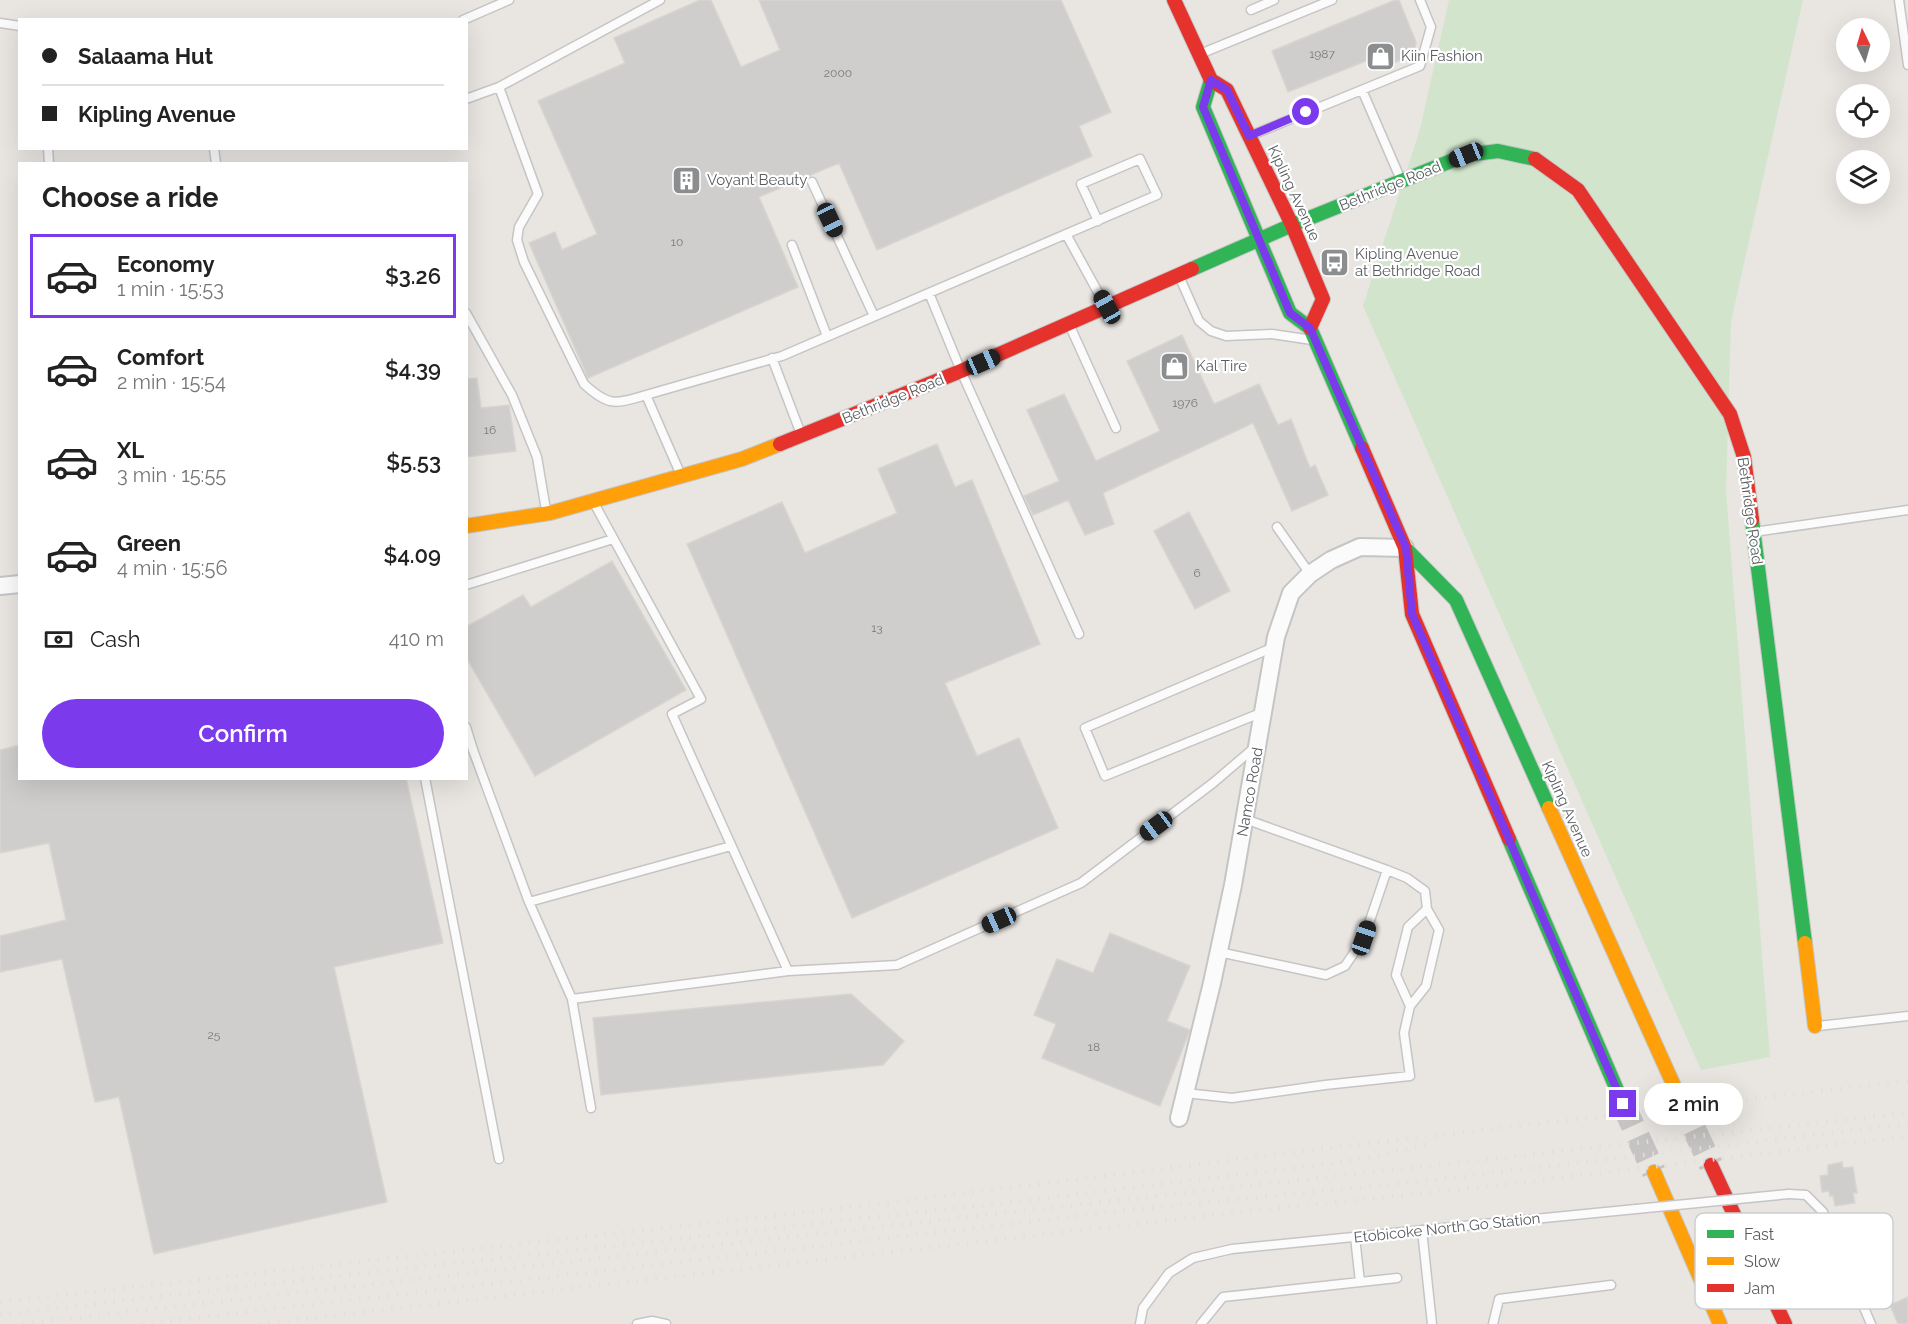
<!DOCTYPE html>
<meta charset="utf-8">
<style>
:root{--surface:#fff;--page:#f6f6f6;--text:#222;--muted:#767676;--line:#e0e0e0;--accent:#7c3aed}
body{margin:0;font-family:Raleway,sans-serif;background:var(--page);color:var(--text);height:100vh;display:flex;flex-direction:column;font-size:22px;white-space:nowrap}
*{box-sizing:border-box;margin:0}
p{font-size:20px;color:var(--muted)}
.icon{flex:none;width:33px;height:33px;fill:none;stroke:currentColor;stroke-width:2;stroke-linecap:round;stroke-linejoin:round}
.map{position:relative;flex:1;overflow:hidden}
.sheet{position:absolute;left:18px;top:162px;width:450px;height:618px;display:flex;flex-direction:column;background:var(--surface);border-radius:0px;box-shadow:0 6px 24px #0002}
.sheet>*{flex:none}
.guide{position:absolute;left:18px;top:18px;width:450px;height:132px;border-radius:0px;box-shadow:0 6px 24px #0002;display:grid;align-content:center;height:132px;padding:0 24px;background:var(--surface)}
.needle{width:39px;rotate:355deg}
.fabs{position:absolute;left:1836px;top:18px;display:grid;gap:12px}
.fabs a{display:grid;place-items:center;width:54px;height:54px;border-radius:50%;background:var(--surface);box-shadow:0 6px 24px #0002;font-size:30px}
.end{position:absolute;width:27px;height:27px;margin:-14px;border:8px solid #7c3aed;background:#fff;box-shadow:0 0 0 3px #fff}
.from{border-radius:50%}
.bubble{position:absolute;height:42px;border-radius:21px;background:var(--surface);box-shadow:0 6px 24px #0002;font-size:20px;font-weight:600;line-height:42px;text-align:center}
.car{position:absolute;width:18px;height:36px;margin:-18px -9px;border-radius:8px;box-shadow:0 0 4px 2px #0007;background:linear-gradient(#222 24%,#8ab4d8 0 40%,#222 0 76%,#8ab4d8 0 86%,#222 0)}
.guide b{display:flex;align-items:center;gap:21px;height:57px;font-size:22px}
.guide b+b{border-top:2px solid var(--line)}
.guide i{width:15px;height:15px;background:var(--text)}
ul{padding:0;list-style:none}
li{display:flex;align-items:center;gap:18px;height:84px;margin:0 12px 9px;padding:0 12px;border:3px solid transparent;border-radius:0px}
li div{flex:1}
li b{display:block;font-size:22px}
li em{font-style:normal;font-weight:600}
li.selected{border-color:var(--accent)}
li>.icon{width:54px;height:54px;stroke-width:1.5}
h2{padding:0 24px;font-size:27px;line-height:72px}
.pay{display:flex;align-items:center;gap:15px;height:66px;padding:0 24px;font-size:22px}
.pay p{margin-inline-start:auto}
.action{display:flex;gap:12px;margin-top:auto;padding:12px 24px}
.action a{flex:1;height:69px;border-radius:36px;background:var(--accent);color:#fff;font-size:24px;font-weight:600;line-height:69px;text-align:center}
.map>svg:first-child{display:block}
.green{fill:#d2e5cc}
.building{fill:#d0cecc;stroke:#d8d5d1;stroke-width:1.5}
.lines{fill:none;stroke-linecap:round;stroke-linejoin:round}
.secondary-tunnel{stroke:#c5c4c2;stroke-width:24;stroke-dasharray:24 12;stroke-linecap:butt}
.lane-casing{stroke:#c5c5c5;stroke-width:11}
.street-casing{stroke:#c5c5c5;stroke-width:20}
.fast-casing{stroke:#c5c5c5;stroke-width:16}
.slow-casing{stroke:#c5c5c5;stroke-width:16}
.jam-casing{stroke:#c5c5c5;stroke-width:16}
.lane{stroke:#fcfbfb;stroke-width:8}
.street{stroke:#fcfbfb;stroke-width:16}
.fast{stroke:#30b455;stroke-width:14}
.slow{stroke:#ff9f0a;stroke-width:14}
.jam{stroke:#e5322d;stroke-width:14}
.rail{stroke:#e0e0e0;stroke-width:4.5;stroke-dasharray:1.5 8;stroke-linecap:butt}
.lane-bridge-casing{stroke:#c5c5c5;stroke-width:11;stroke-linecap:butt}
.lane-bridge{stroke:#fcfbfb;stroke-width:8}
.route{stroke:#7c3aed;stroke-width:8}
.labels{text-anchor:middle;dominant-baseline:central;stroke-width:4.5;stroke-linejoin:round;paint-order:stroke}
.number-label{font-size:12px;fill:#777a7d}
.poi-label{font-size:15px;fill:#585d61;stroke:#fff;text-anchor:start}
.street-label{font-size:15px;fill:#585d61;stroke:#fff}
.key{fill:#fff;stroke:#cdced0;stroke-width:1.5}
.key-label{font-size:16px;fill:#585d61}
</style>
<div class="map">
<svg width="1908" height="1324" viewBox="0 0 1908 1324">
<rect width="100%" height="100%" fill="#e9e6e2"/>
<path class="green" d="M1449,0H1803L1731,322L1726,491L1770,1057L1701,1070L1363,306L1420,129Z"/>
<path class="building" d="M700,0H711L741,67L780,50L759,0H1061L1111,112L1079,126L1092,156L877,250L839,163L759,197L798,287L588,378L529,243L555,232L562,250L597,234L538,101L625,63L614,38Z
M1395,0H1399L1416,42L1414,55L1380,68L1376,57L1288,92L1272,51Z
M1182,335L1214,404L1259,384L1278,425L1291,419L1310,468L1315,465L1328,495L1292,511L1253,423L1103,493L1114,524L1085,535L1068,500L1033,515L1024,496L1059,481L1027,410L1064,394L1096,461L1160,431L1127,361Z
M477,378L481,408L509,405L516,451L466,457V379Z
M937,444L955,487L972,480L1040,644L945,683L977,756L1019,738L1058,828L852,918L687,544L782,502L805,553L897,513L878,469Z
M1189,512L1230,591L1195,609L1154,531Z
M612,561L686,690L535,776L466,657V627L523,595L531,607Z
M20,745V778H406L443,943L334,967L387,1202L154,1254L119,1097L95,1102L62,959L0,972V936L66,920L49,843L0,853V750Z
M1110,933L1190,966L1167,1021L1190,1030L1160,1106L1042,1058L1056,1024L1034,1015L1057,959L1093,973Z
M851,994L904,1041L883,1065L601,1095L593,1018Z
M1842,1162L1843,1168L1853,1167L1857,1193H1853L1855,1203L1835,1206L1833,1195L1830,1196L1829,1191L1822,1192L1820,1176L1828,1175V1165Z
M1908,1297V1324H1898L1890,1305Z"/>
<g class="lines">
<path class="secondary-tunnel" d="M1679,1097L1711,1165
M1623,1104L1654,1172"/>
<defs>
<path id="lane" d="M1899,0L1908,65
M1251,10L1274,0
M463,20L509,0
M0,23L20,26
M1200,54L1332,0
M499,87L660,0
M1362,90L1401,180
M466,99L499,87L538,194L519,227L517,240L524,262L584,384C609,407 615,404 646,395
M1252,135L1420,66L1431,27L1420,0
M48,148L49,164
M214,148L216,164
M812,182L874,316
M1066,234L1105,305
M792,245L827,336
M1179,276L1199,321L1211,331L1226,336L1272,334L1312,340
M929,293L961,371L1079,634
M466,313L512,395L537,457L546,510
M1069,324L1116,428
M772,358L801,434
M680,473L646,395L782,356L1157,195L1140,159L1081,184L1098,221
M1277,527L1310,574
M1754,532L1908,510
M466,585L613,539
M1263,712L1105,776L1085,728L1274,647
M466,727L473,750L529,902L572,999L788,971L672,714L701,699L594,503
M425,778L499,1159
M529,902L731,846
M1219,952L1326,975L1345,966L1364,938L1387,870
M788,971L897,965L1081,883L1213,783L1254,748
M572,999L591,1108
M1410,1006L1426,986L1439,930L1427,909
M1818,1026L1908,1016
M1185,1093L1232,1098L1325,1085L1410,1076L1404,1033L1410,1006L1396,975L1408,927L1427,909L1425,891L1407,878L1387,870L1245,819
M1789,1194L1806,1195L1823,1212L1871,1324
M1422,1230L1432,1324
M1355,1237L1360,1282
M637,1324L652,1321L666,1324
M1140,1324L1143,1308L1169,1273L1193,1258L1232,1249L1636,1209
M1201,1324L1223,1297L1397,1278
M1493,1324L1499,1299L1611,1285"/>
<path id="street" d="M0,586L20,584
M1179,1118L1212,983L1233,885L1276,637L1291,593L1310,574L1331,560L1360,547L1405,548"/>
<path id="fast" d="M1211,80L1203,107L1290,313L1310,328L1362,448
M1192,269L1292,225L1466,155L1498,151L1535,159
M1752,520L1805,943
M1405,548L1456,600L1549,808
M1509,839L1623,1104"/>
<path id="slow" d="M466,526L550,513L742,459L780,444
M1549,808L1679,1097
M1805,943L1815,1026
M1654,1172L1720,1324"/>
<path id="jam" d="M1174,0L1211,80L1227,90L1292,225L1323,299L1310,328
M1535,159L1578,190L1730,414L1744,457L1752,520
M780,444L961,371L1192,269
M1362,448L1405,548L1412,614L1509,839
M1711,1165L1785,1324"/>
</defs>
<use href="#lane" class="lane-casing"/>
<use href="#street" class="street-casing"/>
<use href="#fast" class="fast-casing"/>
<use href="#slow" class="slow-casing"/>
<use href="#jam" class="jam-casing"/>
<use href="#lane" class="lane"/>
<use href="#street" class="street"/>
<use href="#fast" class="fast"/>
<use href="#slow" class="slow"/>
<use href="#jam" class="jam"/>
<path class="rail" d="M0,1302L879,1204L1337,1147L1908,1081
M0,1315L302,1280L1031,1200L1320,1165L1366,1158L1430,1144
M23,1324C651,1252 1279,1182 1908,1113
M142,1324L1130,1210L1414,1182L1908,1124
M259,1324L1258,1210L1484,1187L1908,1136"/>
<defs>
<path id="lane-bridge" d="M1636,1209L1789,1194"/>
</defs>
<use href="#lane-bridge" class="lane-bridge-casing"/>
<use href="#lane-bridge" class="lane-bridge"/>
</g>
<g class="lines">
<path class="route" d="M1306,112L1249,136L1227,90L1211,80L1203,107L1290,313L1310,328L1406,548L1412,614L1623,1104"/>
</g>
<defs>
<symbol id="shop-square" viewBox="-11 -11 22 22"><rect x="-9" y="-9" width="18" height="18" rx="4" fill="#8b8d8e" stroke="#fff"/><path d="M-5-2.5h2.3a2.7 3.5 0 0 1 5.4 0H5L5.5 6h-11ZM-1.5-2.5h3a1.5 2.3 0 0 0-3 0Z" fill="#fff"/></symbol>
<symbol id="building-square" viewBox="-11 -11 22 22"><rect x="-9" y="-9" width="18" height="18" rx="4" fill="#8b8d8e" stroke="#fff"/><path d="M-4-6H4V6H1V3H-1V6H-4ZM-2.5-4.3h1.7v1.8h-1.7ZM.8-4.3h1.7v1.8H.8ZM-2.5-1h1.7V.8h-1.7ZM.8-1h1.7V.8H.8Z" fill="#fff"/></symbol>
<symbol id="bus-square" viewBox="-11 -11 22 22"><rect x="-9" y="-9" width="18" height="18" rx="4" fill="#8b8d8e" stroke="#fff"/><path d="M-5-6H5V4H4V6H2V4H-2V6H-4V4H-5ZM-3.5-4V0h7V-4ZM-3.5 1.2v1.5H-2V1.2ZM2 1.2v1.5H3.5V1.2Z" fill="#fff"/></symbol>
</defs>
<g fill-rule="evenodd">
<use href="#shop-square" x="1364" y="40" width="33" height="33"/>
<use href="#building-square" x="670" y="164" width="33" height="33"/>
<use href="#bus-square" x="1318" y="246" width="33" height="33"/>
<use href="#shop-square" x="1158" y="350" width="33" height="33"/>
</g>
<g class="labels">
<g class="number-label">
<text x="1322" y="54">1987</text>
<text x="838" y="73">2000</text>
<text x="677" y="242">10</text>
<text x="1185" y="403">1976</text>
<text x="490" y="430">16</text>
<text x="1197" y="573">6</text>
<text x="877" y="628">13</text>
<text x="214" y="1035">25</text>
<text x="1094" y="1047">18</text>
</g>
<g class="poi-label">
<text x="1401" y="56">Kiin Fashion</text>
<text x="707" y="180">Voyant Beauty</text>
<text x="1355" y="254">Kipling Avenue<tspan x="1355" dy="17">at Bethridge Road</tspan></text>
<text x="1196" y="366">Kal Tire</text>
</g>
<g class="street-label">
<text transform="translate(1390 186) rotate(-22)">Bethridge Road</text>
<text transform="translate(1294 193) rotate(65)">Kipling Avenue</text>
<text transform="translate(893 399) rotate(-22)">Bethridge Road</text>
<text transform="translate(1750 511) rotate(82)">Bethridge Road</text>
<text transform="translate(1250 792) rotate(-80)">Namco Road</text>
<text transform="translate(1567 809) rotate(66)">Kipling Avenue</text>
<text transform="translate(1447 1228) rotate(-6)">Etobicoke North Go Station</text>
</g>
</g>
<rect x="1695" y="1213" width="198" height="96" rx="9" class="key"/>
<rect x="1707" y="1230" width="27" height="8" fill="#30b455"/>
<rect x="1707" y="1257" width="27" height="8" fill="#ff9f0a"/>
<rect x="1707" y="1284" width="27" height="8" fill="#e5322d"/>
<g class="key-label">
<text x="1744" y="1240">Fast</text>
<text x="1744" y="1267">Slow</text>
<text x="1744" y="1294">Jam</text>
</g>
</svg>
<div class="fabs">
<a><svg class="needle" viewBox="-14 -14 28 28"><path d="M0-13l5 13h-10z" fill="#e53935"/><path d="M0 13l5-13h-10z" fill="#767676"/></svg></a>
<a><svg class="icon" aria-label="locate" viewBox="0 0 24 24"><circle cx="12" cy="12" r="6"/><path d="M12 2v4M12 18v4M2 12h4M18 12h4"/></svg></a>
<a><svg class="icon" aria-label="layers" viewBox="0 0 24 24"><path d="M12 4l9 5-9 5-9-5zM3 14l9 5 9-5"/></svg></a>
</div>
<i class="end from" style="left:1306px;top:112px"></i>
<i class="end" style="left:1623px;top:1104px"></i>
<div class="bubble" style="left:1644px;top:1083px;width:99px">2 min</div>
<i class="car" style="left:1466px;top:155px;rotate:248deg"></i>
<i class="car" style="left:830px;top:220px;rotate:155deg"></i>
<i class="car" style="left:1107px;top:307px;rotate:331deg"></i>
<i class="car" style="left:983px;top:362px;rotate:66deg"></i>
<i class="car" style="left:1156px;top:826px;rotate:233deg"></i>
<i class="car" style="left:999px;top:920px;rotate:246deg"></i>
<i class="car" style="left:1364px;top:938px;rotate:19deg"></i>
<div class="guide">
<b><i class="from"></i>Salaama Hut</b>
<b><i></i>Kipling Avenue</b>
</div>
<section class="sheet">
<h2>Choose a ride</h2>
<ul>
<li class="selected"><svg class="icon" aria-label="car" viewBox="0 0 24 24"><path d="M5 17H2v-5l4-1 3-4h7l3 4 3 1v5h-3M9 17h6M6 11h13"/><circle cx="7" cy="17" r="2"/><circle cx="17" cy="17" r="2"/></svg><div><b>Economy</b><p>1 min · 15:53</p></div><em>$3.26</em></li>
<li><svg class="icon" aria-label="car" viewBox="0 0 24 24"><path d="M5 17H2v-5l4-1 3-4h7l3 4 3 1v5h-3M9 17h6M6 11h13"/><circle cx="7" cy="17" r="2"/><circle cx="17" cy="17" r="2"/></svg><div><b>Comfort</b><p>2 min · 15:54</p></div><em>$4.39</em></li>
<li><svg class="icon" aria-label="car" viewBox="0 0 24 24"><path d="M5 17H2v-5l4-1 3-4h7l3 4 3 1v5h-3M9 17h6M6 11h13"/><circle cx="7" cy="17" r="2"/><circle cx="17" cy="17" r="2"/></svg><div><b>XL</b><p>3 min · 15:55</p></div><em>$5.53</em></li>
<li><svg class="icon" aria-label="car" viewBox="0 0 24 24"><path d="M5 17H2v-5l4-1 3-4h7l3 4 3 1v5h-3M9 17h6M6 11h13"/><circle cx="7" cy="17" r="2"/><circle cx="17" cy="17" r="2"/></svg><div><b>Green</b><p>4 min · 15:56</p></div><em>$4.09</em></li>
</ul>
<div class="pay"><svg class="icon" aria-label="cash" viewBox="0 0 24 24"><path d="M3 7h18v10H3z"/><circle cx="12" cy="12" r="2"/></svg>Cash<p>410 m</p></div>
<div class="action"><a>Confirm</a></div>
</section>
</div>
